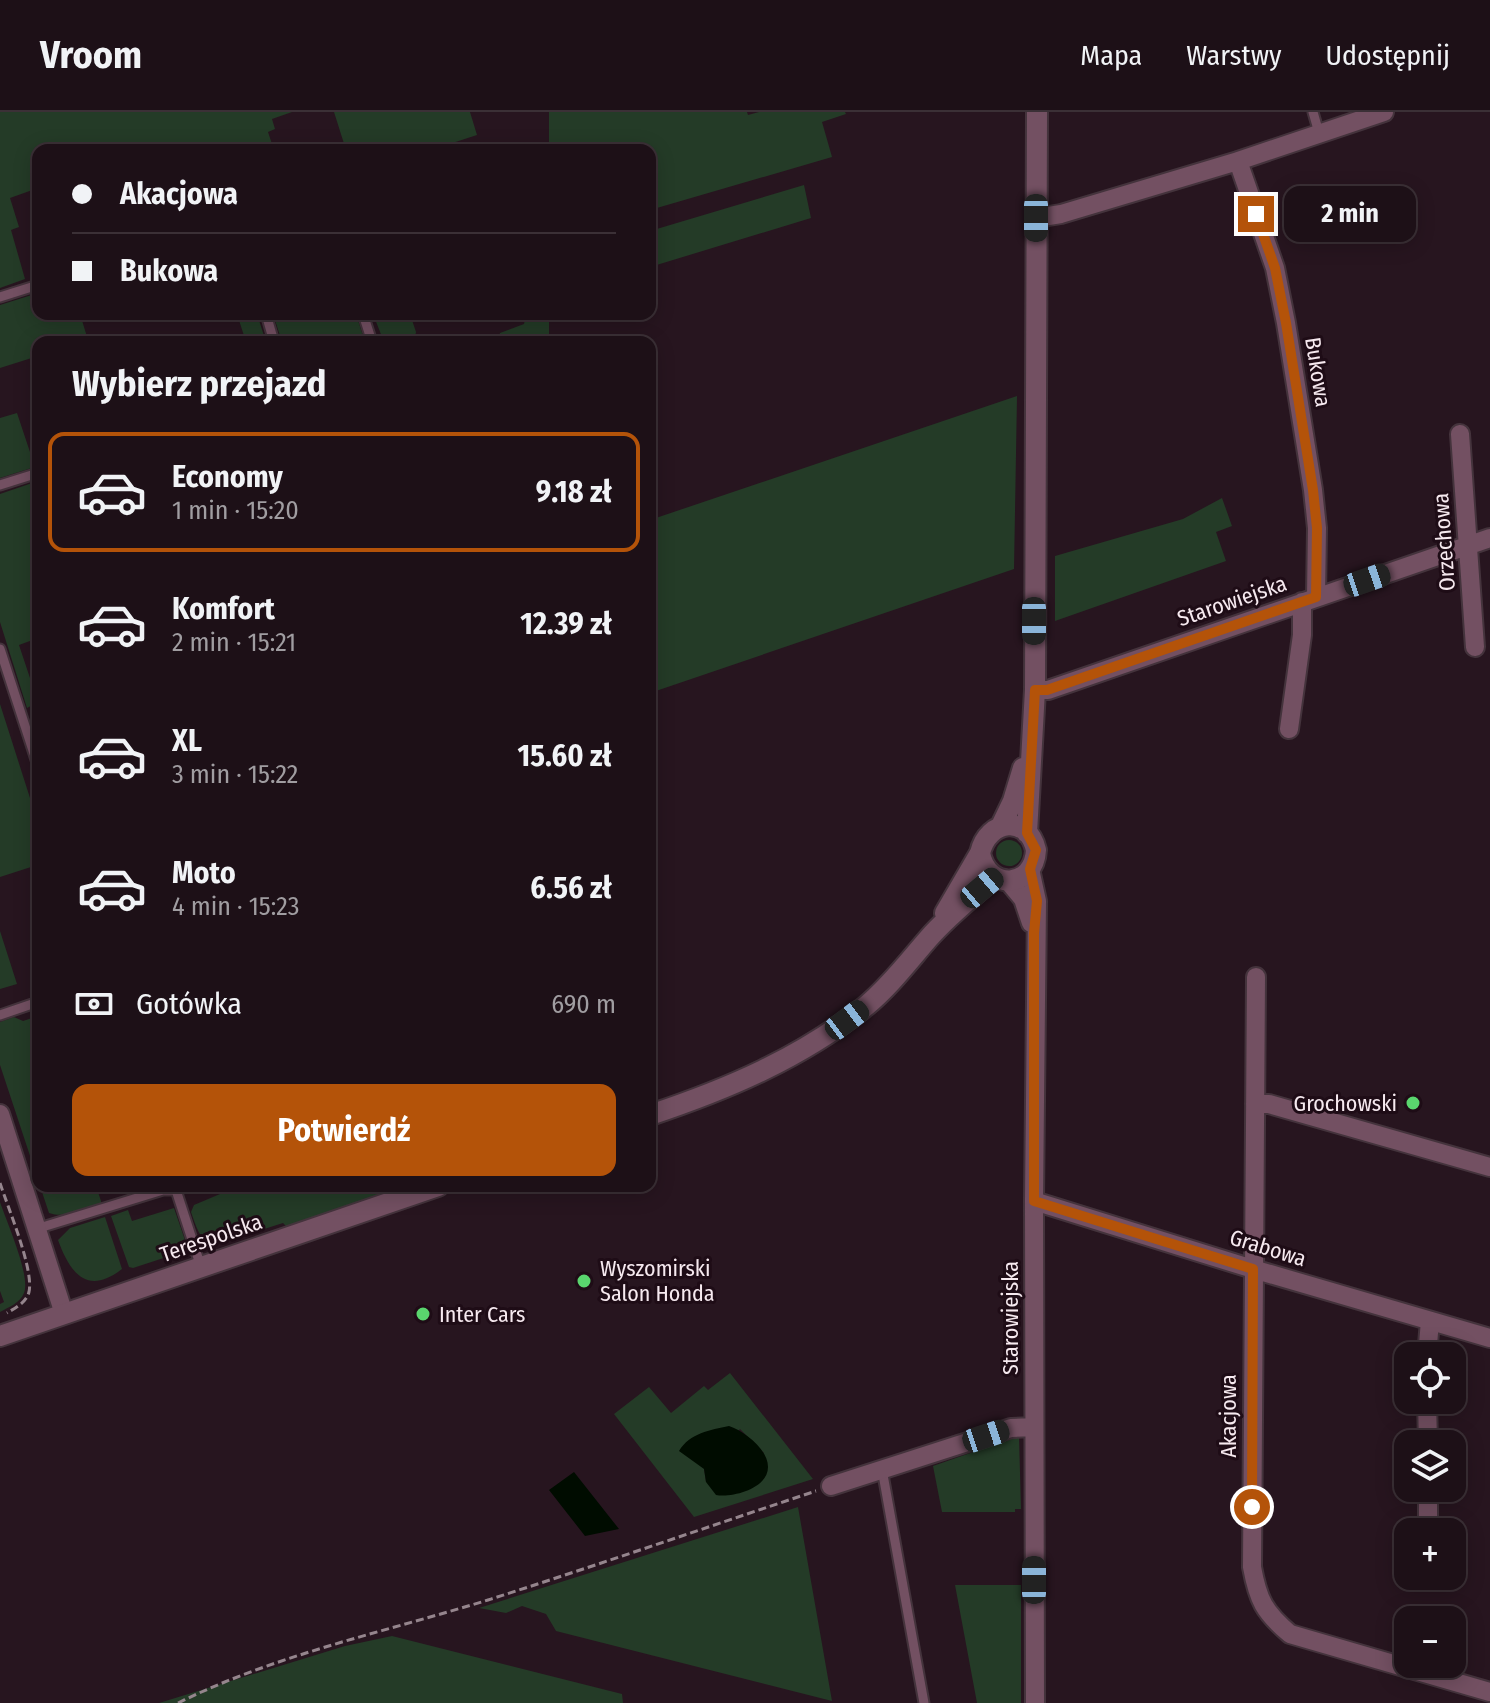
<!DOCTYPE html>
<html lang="pl">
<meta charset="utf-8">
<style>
:root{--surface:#1d1017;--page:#251920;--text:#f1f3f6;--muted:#a09da1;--line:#3b3036;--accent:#b45309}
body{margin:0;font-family:"Fira Sans Condensed",sans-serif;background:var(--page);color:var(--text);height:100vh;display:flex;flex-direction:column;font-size:30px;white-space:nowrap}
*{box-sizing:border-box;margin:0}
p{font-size:26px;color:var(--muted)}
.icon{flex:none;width:44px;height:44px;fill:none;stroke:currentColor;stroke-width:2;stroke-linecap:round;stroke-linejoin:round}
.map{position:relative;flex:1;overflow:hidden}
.drawer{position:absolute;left:32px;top:224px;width:624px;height:856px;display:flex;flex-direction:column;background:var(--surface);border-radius:16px;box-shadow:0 4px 20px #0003,0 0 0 2px var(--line)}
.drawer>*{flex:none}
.top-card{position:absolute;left:32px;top:32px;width:624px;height:176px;border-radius:16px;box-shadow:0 4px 20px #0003,0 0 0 2px var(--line);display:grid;align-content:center;height:176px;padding:0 40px;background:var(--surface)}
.tools{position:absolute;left:1394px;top:1230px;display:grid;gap:16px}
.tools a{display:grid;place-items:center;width:72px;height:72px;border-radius:16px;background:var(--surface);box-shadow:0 4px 20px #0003,0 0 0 2px var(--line);font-size:40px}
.end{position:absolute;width:36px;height:36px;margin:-18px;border:10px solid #b45309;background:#fff;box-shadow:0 0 0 4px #fff}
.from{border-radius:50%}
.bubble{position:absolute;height:56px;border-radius:16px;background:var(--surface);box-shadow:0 4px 20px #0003,0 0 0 2px var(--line);font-size:26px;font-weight:700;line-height:56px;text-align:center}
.car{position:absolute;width:24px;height:48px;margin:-24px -12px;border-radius:10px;box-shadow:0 0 6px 2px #0007;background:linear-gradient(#222 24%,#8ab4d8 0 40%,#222 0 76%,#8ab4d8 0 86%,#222 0)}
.top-card b{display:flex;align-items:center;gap:28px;height:76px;font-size:30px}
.top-card b+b{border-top:2px solid var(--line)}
.top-card i{width:20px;height:20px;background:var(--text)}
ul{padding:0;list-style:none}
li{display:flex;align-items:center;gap:24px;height:120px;margin:0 16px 12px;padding:0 24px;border:4px solid transparent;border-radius:16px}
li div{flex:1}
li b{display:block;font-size:30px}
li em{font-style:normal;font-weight:700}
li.active{border-color:var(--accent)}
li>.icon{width:72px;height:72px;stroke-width:1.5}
h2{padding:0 40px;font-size:36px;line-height:96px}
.pay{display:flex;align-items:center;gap:20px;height:88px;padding:0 40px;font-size:30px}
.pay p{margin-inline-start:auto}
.cta{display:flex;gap:16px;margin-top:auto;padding:16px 40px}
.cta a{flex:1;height:92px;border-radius:16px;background:var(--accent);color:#fff;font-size:32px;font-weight:700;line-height:92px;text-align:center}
header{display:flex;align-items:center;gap:48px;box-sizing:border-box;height:112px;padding:0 40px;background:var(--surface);border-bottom:2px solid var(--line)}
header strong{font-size:38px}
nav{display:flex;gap:44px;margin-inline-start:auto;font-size:28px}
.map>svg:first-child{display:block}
.green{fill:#243b27;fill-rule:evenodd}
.water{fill:#000c00}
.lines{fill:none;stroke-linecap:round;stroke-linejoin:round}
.service-casing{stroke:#44333c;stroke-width:13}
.minor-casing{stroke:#44333c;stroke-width:22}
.tertiary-casing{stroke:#44333c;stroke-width:24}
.path{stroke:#95858d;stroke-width:3;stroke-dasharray:8 4;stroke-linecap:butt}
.service{stroke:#735062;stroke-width:9}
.minor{stroke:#735062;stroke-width:18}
.tertiary{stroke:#735062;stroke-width:20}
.route{stroke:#b45309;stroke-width:10}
.poi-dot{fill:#5ad56e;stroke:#1e0c16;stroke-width:3}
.labels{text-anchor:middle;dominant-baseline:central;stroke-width:6;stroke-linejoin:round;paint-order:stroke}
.street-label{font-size:22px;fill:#f6e9ef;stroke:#1e0c16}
.poi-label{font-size:22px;fill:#f6e9ef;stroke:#1e0c16;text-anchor:start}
</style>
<header>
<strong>Vroom</strong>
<nav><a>Mapa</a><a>Warstwy</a><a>Udostępnij</a></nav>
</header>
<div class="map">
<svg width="1490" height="1591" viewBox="0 0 1490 1591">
<rect width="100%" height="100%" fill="#27151f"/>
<path class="green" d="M0,0H292L272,7L275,17L268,20L274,38H185L182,31L160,38H38V76L10,86L19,115L11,118L25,167L0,176Z
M334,0H470L477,23L431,38H346Z
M549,0H747L748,3L759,0H845L846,2L822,10L832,45L650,98V38H549Z
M804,73L811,106L650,155V119Z
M38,181V202H80L88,228L38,230V244L0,256V193Z
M237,202H257L266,230H246Z
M273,202H356L365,230H282Z
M373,202H410L416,220L414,230H384Z
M531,202H549V230H497L500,221L524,212L526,203Z
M1017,284L1014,457L650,581V408Z
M17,301L30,340L38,338V354L0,366V306Z
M38,369V526L19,533L38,590L27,596L0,510V382Z
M1222,386L1232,414L1216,420L1226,449L1055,509V444L1183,407Z
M0,592L38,711V775L31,755L0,765Z
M996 741a13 13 0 1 1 26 0a13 13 0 1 1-26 0Z
M0,819L17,872L0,877Z
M38,904V1068L0,953V910L14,905L23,909Z
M40,1074H96L102,1092C85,1097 66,1107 49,1101Z
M239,1074H410L288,1116L283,1111L218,1132C200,1131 197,1117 191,1100L194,1093Z
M0,1090C6,1108 31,1164 24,1181C20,1191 9,1195 0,1200V1192L4,1190L0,1179Z
M174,1096L185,1128L182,1140L133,1156L129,1155L111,1104L128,1098L132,1109Z
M105,1105L122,1157C87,1184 70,1161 58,1128L70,1116Z
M730,1261L813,1367L694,1405L614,1302L649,1275L671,1301L704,1274L708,1278ZM740,1317L764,1341L706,1370L704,1357Z
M1019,1324L1021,1397H1015V1400H942L933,1354Z
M798,1395L832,1589L556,1519L546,1502L522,1494L506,1501L479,1496Z
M955,1473H1021V1591H977Z
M392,1524L622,1582L623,1591H159L345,1534Z"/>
<path class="water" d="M729,1314C744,1319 768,1337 768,1355C768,1377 732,1386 716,1383L706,1370L704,1357L679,1339C690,1321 710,1318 729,1314Z
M574,1360L619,1417L585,1424L549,1378Z"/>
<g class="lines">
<defs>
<path id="service" d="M1313,0L1319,21
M0,185L38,173
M266,202L274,230
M363,202L372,230
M0,373L38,361
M0,537L38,654
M0,903L38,890
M175,1075L201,1155
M36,1117L163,1078H176L188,1074
M882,1357L924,1591"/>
<path id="minor" d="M1238,49L1275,156L1286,211L1313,378L1317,416L1316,485
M1036,106L1061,102L1238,49L1384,0
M1460,322L1475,535
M1035,578H1048L1490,426
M1289,617L1302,523V490
M1030,757L1037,789L1034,1089L1035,1591
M1008,769L1023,787L1031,811
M1256,865L1252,1455C1258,1488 1264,1500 1290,1522L1490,1580
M1255,992H1269L1490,1055
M0,1002L64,1202
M1034,1089L1253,1157L1490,1226
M1427,1244L1430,1209
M1427,1288L1428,1332
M831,1374L1011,1316L1034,1315
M1428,1376V1420"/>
<path id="tertiary" d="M1001,714L1013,689L1023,656
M1027,721L1035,578L1037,0
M945,801L980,741C988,707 1028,702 1036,738C1034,777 987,779 980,741
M650,1003C728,977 801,946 866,894C890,874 908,850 928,827C948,804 972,785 995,765
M0,1224L438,1074"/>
</defs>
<use href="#service" class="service-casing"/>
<use href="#minor" class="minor-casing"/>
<use href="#tertiary" class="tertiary-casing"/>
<path class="path" d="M0,1071C8,1096 34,1157 29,1180C26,1191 15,1196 7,1201
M178,1591C275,1543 384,1520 488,1488C598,1453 707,1415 816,1379"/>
<use href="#service" class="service"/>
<use href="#minor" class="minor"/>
<use href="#tertiary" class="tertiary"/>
</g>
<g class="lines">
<path class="route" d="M1252,1395L1253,1157L1034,1089V821L1037,789L1030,757L1036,738L1027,721L1035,578H1047L1316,485L1317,416L1313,378L1286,211L1275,156L1256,102"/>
</g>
<g class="poi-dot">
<circle cx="1413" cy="991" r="8"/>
<circle cx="584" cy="1169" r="8"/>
<circle cx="423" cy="1202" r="8"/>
</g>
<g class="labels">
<g class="street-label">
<text transform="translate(1318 260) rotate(81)">Bukowa</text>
<text transform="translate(1444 430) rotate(-94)">Orzechowa</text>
<text transform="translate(1232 489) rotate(-19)">Starowiejska</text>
<text transform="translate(211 1126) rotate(-19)">Terespolska</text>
<text transform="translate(1268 1136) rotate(17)">Grabowa</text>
<text transform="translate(1010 1206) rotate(-90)">Starowiejska</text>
<text transform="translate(1228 1304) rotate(-90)">Akacjowa</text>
</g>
<g class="poi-label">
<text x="1397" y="991" text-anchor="end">Grochowski</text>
<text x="600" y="1156">Wyszomirski<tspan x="600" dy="25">Salon Honda</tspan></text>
<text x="439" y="1202">Inter Cars</text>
</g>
</g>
</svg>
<div class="tools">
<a><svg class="icon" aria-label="locate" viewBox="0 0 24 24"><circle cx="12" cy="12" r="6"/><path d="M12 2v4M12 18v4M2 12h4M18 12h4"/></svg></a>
<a><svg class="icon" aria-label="layers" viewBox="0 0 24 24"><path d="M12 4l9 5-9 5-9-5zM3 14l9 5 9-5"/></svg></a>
<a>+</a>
<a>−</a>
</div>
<i class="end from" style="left:1252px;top:1395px"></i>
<i class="end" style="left:1256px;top:102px"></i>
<div class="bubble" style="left:1284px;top:74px;width:132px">2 min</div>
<i class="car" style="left:1036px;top:106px;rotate:180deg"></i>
<i class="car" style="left:1367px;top:468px;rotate:71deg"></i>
<i class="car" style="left:1034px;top:509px;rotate:180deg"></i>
<i class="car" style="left:982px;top:776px;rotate:50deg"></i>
<i class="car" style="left:847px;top:908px;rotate:53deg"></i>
<i class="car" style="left:986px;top:1324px;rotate:72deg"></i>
<i class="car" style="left:1034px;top:1468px;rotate:0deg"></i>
<div class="top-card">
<b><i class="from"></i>Akacjowa</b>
<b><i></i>Bukowa</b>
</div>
<section class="drawer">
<h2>Wybierz przejazd</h2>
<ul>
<li class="active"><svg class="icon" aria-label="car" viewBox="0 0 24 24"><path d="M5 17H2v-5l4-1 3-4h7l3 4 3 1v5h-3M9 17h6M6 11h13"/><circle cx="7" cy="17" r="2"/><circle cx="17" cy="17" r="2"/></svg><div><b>Economy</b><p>1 min · 15:20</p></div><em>9.18 zł</em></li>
<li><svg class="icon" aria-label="car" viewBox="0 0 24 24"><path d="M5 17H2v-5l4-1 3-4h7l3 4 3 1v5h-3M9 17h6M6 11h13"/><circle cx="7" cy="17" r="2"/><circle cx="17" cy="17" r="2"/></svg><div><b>Komfort</b><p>2 min · 15:21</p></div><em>12.39 zł</em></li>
<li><svg class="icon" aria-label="car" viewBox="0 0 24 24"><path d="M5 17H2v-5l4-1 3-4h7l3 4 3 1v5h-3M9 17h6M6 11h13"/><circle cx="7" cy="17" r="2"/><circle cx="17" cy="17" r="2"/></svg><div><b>XL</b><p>3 min · 15:22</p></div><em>15.60 zł</em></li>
<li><svg class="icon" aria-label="car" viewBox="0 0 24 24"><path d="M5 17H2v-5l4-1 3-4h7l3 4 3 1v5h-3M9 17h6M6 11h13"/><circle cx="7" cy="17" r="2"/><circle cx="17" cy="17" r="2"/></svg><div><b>Moto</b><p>4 min · 15:23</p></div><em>6.56 zł</em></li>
</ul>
<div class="pay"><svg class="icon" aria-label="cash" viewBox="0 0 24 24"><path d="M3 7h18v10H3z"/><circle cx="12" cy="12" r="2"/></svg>Gotówka<p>690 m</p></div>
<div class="cta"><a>Potwierdź</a></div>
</section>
</div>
